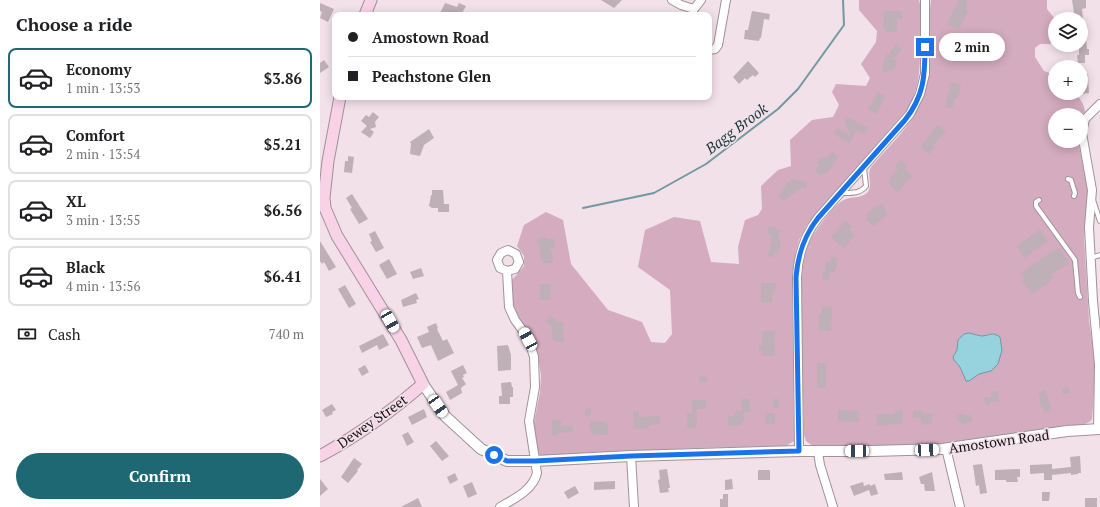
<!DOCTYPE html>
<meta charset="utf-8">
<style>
:root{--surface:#fff;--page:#f6f6f6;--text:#202124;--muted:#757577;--line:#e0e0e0;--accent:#1e6873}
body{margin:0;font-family:"PT Serif",serif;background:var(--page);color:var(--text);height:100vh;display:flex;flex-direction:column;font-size:15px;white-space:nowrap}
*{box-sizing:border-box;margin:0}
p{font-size:13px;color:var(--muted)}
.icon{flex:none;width:22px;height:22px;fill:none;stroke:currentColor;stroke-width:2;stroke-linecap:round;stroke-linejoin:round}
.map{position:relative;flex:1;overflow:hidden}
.details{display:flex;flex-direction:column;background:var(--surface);width:320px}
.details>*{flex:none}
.guide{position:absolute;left:12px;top:12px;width:380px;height:88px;border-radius:8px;box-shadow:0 2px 10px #0003;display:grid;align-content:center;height:88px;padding:0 16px;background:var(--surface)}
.controls{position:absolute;left:728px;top:12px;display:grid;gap:8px}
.controls a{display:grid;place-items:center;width:40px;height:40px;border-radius:50%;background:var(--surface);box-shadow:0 2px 10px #0003;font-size:20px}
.end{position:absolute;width:18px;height:18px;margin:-9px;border:5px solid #1a73e8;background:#fff;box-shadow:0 0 0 2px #fff}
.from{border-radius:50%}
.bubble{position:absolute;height:28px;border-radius:14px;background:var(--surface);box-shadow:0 2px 10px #0003;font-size:13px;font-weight:700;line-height:28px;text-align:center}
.car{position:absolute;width:12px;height:24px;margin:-12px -6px;border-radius:5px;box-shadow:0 0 3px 1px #0007;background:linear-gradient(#fff 24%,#345 0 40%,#fff 0 76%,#345 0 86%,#fff 0)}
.guide b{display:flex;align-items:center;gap:14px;height:38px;font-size:15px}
.guide b+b{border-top:1px solid var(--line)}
.guide i{width:10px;height:10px;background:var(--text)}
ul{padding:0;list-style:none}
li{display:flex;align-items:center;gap:12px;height:60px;margin:0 8px 6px;padding:0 8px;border:2px solid var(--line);border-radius:8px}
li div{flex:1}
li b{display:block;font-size:15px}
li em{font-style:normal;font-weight:700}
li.active{border-color:var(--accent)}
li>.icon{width:36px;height:36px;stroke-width:1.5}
h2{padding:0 16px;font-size:18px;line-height:48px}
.pay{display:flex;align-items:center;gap:10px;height:44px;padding:0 16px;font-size:15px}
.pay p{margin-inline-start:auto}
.button{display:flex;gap:8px;margin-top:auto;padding:8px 16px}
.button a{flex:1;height:46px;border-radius:24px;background:var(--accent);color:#fff;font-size:16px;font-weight:700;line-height:46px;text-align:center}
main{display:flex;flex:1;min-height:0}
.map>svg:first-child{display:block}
.green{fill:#d4abbf}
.water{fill:#96d3df;stroke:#7099a2}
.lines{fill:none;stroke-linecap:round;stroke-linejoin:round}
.stream{stroke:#7099a2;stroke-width:2}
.building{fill:#bfafb6}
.service-casing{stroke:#a19198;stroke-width:6}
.minor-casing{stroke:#a19198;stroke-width:10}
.tertiary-casing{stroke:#a19198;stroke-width:12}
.secondary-casing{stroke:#a19198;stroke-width:13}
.service{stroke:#fff;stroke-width:4}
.minor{stroke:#fff;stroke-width:8}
.tertiary{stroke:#fff;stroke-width:10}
.secondary{stroke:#f8d2e7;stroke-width:11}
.route{stroke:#1a73e8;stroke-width:5}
.labels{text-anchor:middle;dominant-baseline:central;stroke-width:3.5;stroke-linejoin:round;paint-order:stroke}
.street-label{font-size:14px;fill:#181215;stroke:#f2e1e9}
.water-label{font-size:15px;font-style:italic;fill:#16353a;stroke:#f2e1e9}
</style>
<main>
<section class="details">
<h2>Choose a ride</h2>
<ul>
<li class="active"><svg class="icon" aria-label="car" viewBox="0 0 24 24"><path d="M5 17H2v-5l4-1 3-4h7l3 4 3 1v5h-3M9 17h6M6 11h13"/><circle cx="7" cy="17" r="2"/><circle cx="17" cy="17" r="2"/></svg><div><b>Economy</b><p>1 min · 13:53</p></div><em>$3.86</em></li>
<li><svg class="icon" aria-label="car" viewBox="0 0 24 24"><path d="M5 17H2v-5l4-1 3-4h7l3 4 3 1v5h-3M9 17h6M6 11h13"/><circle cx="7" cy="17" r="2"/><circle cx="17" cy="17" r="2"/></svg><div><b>Comfort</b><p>2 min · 13:54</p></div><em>$5.21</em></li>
<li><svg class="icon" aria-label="car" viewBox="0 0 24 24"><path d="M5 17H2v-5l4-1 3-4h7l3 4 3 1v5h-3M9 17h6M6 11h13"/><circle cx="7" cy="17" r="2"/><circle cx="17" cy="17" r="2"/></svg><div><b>XL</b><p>3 min · 13:55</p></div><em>$6.56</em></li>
<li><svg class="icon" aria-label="car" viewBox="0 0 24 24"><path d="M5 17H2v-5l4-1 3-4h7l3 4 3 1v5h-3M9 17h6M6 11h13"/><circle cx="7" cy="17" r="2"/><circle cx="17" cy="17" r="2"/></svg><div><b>Black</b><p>4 min · 13:56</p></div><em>$6.41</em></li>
</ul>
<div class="pay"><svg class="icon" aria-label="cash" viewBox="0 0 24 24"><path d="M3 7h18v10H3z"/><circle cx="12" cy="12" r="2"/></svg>Cash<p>740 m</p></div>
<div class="button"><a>Confirm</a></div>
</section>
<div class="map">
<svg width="780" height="507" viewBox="0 0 780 507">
<rect width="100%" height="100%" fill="#f2e1e9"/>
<path class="green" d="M539,0H599C602,10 600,21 600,31C600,58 602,86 587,110L493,217L487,225L479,240L476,250L473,267L472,284L474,441L466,446L375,448L224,456L220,455L217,450L214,423L220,392L221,376L218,356L210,334L195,312L191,293L192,280L204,266V256L197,246L204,225L226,212L243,220L251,264L288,310L322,322L331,342L345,343L352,334L350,290L318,267L325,230L354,217L380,221L391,262L419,264L418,247L425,220L438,215L442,209L441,186L458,170L471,166L470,140L492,120L513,117L519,105L512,92L516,84L546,86L550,78L541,64L556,42L557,31L539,10Z
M611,0H727V9L735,19V40L730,44H720L715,48V57L724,71L735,75V93H756L763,104L765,111L761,116V115H735V141H758L767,185L768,194L764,238L769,321L776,367L772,419C768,427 742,427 732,428C700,433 668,440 636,443C588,448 540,446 493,446L486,441L484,435C483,392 482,350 482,307C482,284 480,260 491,239C496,230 515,203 524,200C532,196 540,199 547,193C554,185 546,175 551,167C580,134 608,111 610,64C611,44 608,20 611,0Z"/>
<path class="water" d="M649,333C653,334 657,335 661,336C670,336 671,331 680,337L682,350L678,364L671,371L659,374L649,381H646L640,367L634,360L633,357L637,350L638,340L644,334Z"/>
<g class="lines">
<path class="stream" d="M263,208L334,193L386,164L458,109L478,89L524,25L523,0"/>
</g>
<path class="building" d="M281,0H302L294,8Z
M639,0H647L646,10L648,11L639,29L636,27L635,28L627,24Z
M752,0H766V8L762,9L763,19H755Z
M0,3L14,9L8,22L0,18L2,12L0,11Z
M125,3L137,7L139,3L146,6L141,15H119Z
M432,11L450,14L449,20L444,19L441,38H440L439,41L424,39L425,30H428Z
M564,11H582V19H577V32H566V29H563Z
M767,24L768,30H765L767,49H769V55H765V63H758L757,55H759V45H761V25Z
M632,41L644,42L643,55H642V62H632Z
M577,44L582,50L572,59L577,60L575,68L574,67L573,71L569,70L568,73L562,71L566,53L568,54Z
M4,60L9,67L0,73V63Z
M428,61L439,73L435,77L433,75L427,80L425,78L419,84L413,77Z
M761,74H768L769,93L761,94Z
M630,82L641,85L638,98H635L632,108L625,107L630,88H628Z
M558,92L565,96L557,114L548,109Z
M53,112L59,117L55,122L56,127L50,129L54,132L50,138L41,132L47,126L41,121L46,115L49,117Z
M529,118L548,128L544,134L537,130L529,143L514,134L517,128L531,136L525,122L526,119Z
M617,125L626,131L613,146L615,147L609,154L600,147Z
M109,129L114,138L104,145L100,156L90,154L91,144L90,142Z
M512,152L518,157L512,164L514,165L506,174L504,173L500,176L495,171L499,166L496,163L503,156L506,158Z
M28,156L34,157L32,173L24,172L25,161H28Z
M581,160L587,166L585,169L592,176L578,192L568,183L571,180L569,178L578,169L575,167Z
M472,179L487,182L486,189L481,188L464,201L463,200L462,201L458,196L464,191L462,190L465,187L466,183L471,181Z
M112,190H123L124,204H129V212H118V208H112L109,206L111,195H112Z
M32,194L48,219L39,224L30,209L32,208L26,198Z
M560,204V205L562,204L568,214L553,226L546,219L548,217L546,214Z
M525,221L532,226L529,229L535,235L524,248L511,237Z
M449,226L460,230L458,240L461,241L458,253L455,252L453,257L448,256L452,239H451L452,235L447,234Z
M720,230L728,241L704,258L697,246Z
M55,231L64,248L56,252L50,242L52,241L49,234Z
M223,236L227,239H235V248H230L233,256L232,263H223V260H220V247L216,242Z
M0,241L16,267L9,271L4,262L2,264L0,261Z
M740,248L749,263L731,275L733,278L730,280L731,281L712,294L702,280L705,278L701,273L734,250L735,251Z
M511,257L518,258L515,273L510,272L509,280L502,279L503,271L505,272L506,261L510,262Z
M69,259L77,274L67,279L59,265Z
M101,268L104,276L93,279L90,272Z
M441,283H456V291H453L452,303L441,302Z
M220,284H230L231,300H220Z
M25,285L36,304L29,308L18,289Z
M96,293L99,299L96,300L97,303L83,307L81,300Z
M502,306L512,307L511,331H499V314H502Z
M230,315L238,322H243L244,342H236V340H233L232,326L225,321Z
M116,323L118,328L117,329L123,341L127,339L134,353L118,361L111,345L102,348L97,337L109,332L107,327Z
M442,331H454L455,356H442V351H439V345H442Z
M63,334L69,345L59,350L57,345L42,353L39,346Z
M188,345L191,355V370L178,371L177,346Z
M497,363H506V388H497Z
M45,365L49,372L42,376L38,369Z
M143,365L147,373L143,375L144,377L142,378L146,384L141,388L142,393L130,400L126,392L138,385L131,371Z
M379,376H387V382H379Z
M191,382L192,387H193V397H190V404H179V396H182L181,383Z
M748,387L750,393L743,394L742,388Z
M725,390L731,408V411L724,412L722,405L721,406L719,392Z
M671,391H678L679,402H670V405H665L664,397H671Z
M421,399H429L430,411L424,412V422H422V425L408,426V416H414V412L422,411Z
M453,399H459V408H453Z
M372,400H386V409H377L376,428H367V413H372Z
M12,404L16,410L12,412L13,414L6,417L2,410Z
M271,408V415L265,416V409Z
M104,409L107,417L92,425L88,417Z
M518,410L539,411V422L518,421Z
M582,410L583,423L557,426L556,414H575V411Z
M603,410V414L612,413V423L602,425L601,418H593V411Z
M313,411H319V417L340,416V424L329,425V428L314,429Z
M445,413H455V424H445Z
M644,414V416L651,415L652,422L642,424V422H638L637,415Z
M232,420H241V426H253V432L237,433V436L232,435Z
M270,421L285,422V424H288V435L271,434V429H269Z
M88,432L94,442L87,446L82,435Z
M116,441L129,456L122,461L110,446Z
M760,456L761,473H758V474L751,475V473L732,475V480H724V473L710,474V465L732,464V469L751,467L750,457Z
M34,458L42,464L37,470L38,471L28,483L21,477Z
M662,464L667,493L660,494L659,485L656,486L653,465Z
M347,469L350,488H348L349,492L340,493L338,480L340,479L339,470Z
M700,469V477H697L698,482H686V480H675V470Z
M438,470H450V480H438Z
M582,472L583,480H565L564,474Z
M612,472L615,491H605L604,484H601L599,477Z
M135,473L138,480L130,484L127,477Z
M0,479L8,489L0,496Z
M412,479L413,489L405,490V480Z
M295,481V489L274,490V482Z
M152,482L157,494L148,498L143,486Z
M543,482L544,486L550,484V486L555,484L558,494L551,496L549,490L534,496L530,486Z
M255,486L259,493L248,499L244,492Z
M722,492H730L729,501H722Z
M403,494H408V507H400V499H403Z
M98,498L102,507H81Z
M765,498H777V507H765Z"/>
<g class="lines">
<defs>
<path id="service" d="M748,179L751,180L755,193L754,196
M521,193C530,193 540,194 546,186L544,168
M719,200L716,202V206L755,260L758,293L760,297
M773,200L780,221
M771,258L780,255"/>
<path id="minor" d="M352,0L361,5L374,9
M374,9L381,0
M389,50L395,49L398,45L406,0
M778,429L779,364L773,301L769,227L772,190L762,133L765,119L780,104
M626,448L640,507
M479,451L477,277C478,254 484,236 498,218L590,114L600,94L605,74V1
M498,452L500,465L513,507
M311,456L314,507
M180,507C194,499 213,490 217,473L209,421L215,387L214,357L210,344L203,331L195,320L189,307L187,271L195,269L199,262L196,254L188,250L181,253L177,260L180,268L187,271"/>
<path id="tertiary" d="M103,384L125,416L161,449L187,461H215L311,456L479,451H552L622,449L747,431L780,429"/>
<path id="secondary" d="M45,15L51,0
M0,456C37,436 71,412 103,384L81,340L17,236L5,208L4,198L8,161L20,97"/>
</defs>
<use href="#service" class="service-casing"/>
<use href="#minor" class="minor-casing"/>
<use href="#tertiary" class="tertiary-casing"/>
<use href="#secondary" class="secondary-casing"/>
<use href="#service" class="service"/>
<use href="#minor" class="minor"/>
<use href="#tertiary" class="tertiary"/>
<use href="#secondary" class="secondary"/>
</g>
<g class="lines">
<path class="route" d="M174,455L187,461H215L311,456L479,451L476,277C478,254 484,236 498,218L585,120C604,96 605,76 605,47"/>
</g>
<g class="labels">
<g class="street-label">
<text transform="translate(52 421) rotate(-35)">Dewey Street</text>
<text transform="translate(679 441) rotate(-8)">Amostown Road</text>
</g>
<g class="water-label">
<text transform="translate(416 128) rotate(-37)">Bagg Brook</text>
</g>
</g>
</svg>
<div class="controls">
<a><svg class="icon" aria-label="layers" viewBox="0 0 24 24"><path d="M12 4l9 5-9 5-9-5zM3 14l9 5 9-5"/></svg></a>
<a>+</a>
<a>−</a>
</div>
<i class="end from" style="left:174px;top:455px"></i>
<i class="end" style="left:605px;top:47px"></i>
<div class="bubble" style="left:619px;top:33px;width:66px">2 min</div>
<i class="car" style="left:70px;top:321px;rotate:150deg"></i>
<i class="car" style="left:208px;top:339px;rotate:331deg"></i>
<i class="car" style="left:118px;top:406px;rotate:146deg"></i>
<i class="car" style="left:607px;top:450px;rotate:87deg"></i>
<i class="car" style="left:537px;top:451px;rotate:270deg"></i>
<div class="guide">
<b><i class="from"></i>Amostown Road</b>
<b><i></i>Peachstone Glen</b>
</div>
</div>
</main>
